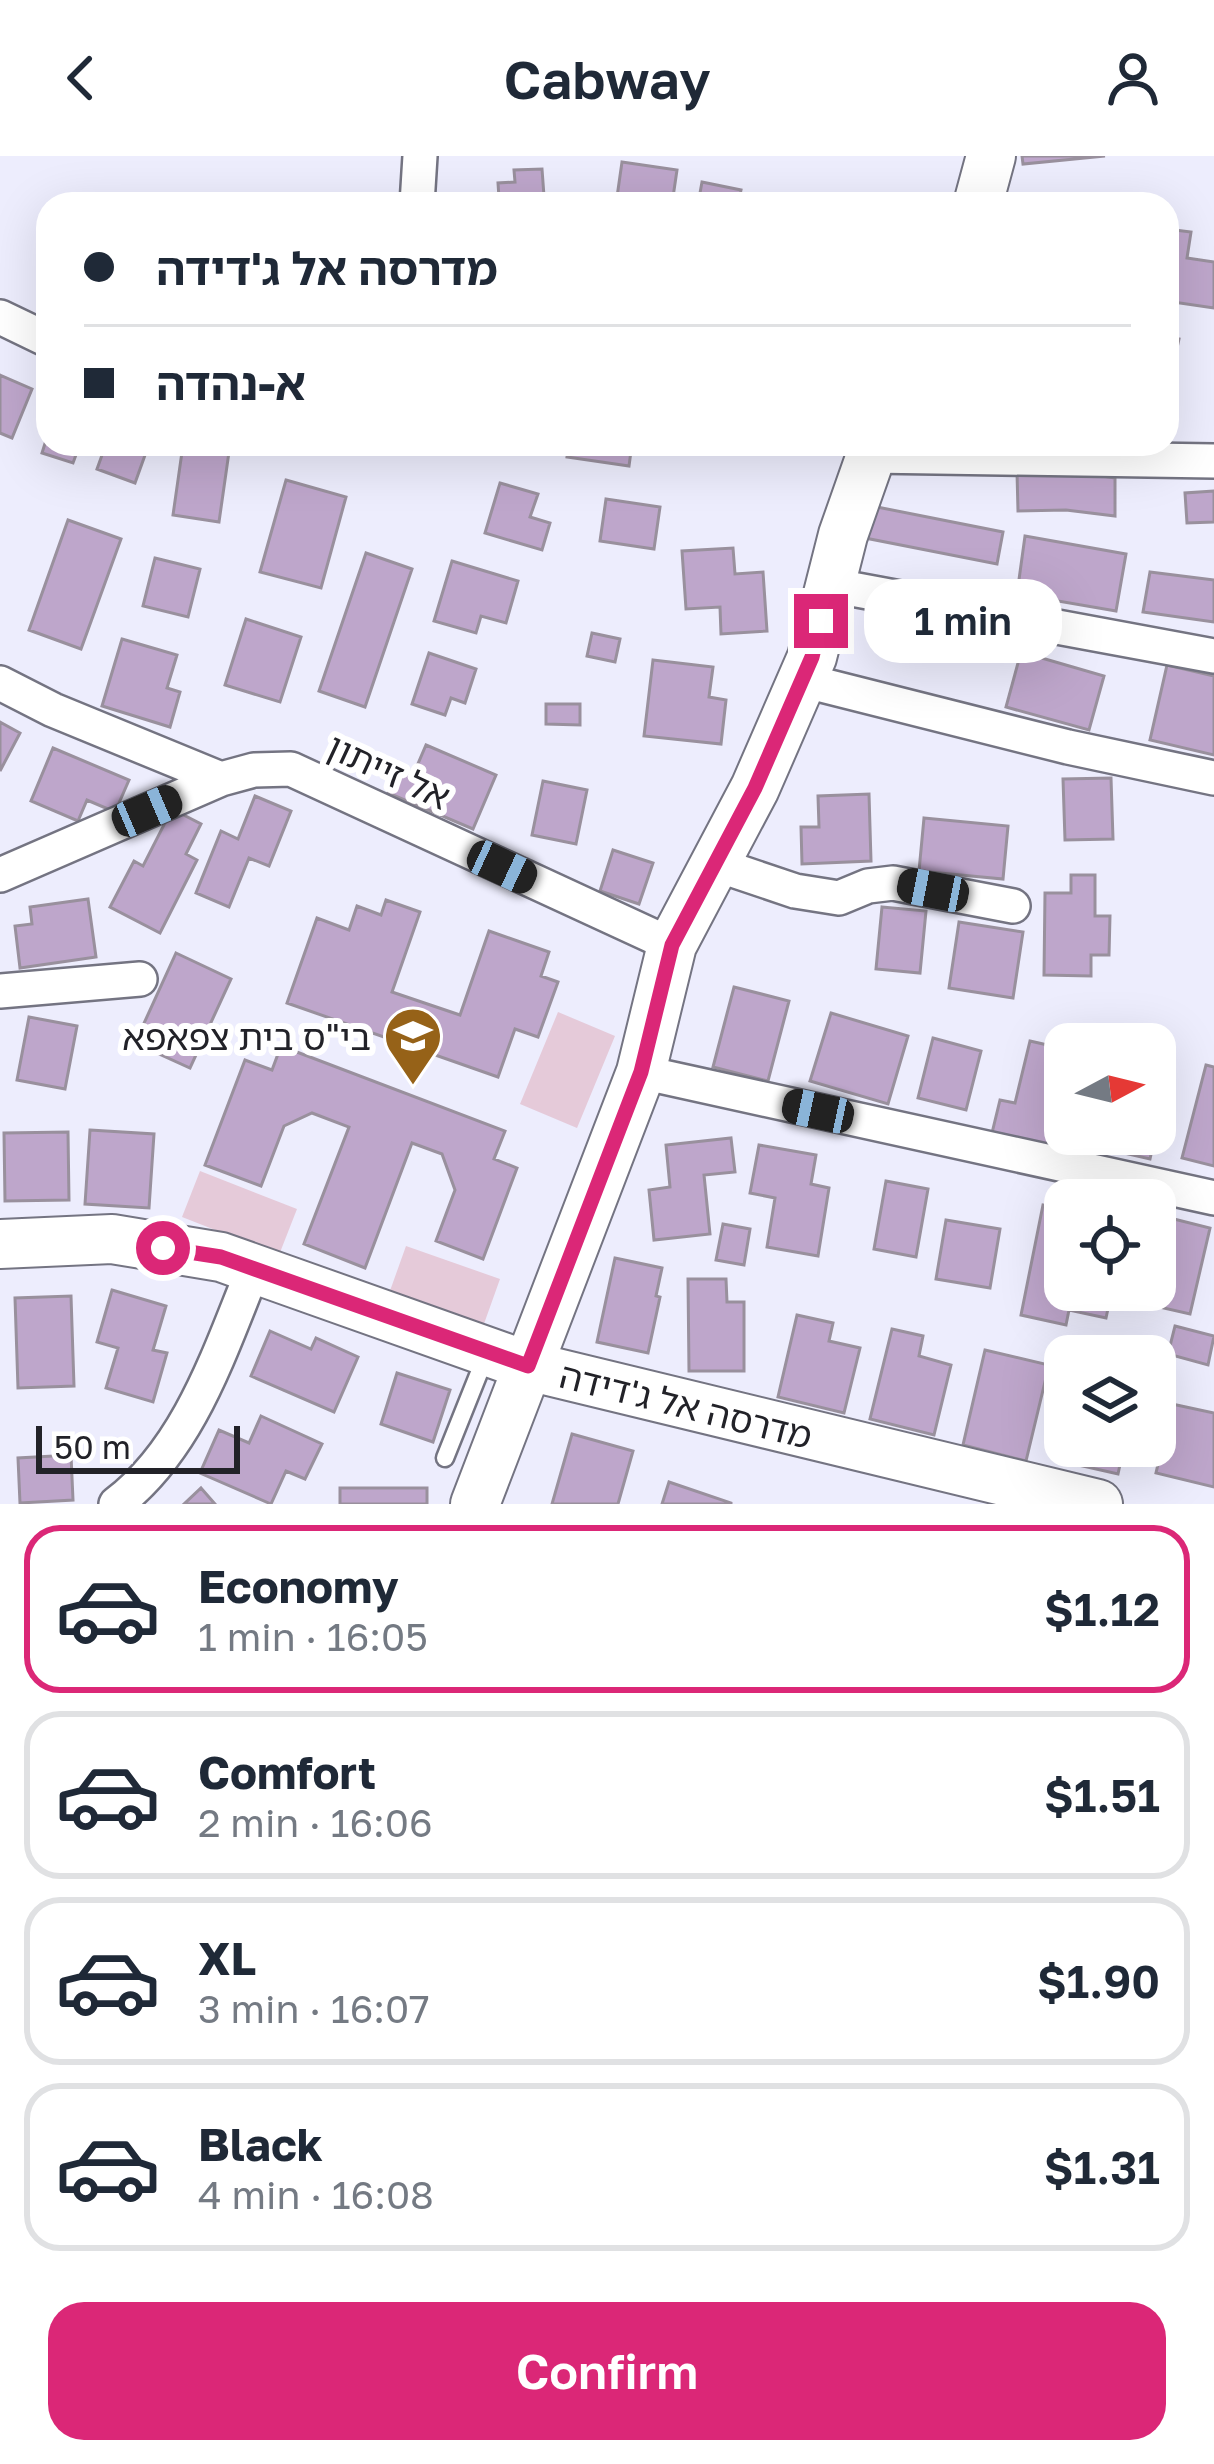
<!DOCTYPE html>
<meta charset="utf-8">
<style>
:root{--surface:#fff;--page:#f6f6f7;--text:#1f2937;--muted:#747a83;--line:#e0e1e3;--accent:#db2777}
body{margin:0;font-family:"Golos Text","Noto Sans Hebrew",sans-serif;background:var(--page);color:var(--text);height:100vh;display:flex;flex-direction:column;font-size:45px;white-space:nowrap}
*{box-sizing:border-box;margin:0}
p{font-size:39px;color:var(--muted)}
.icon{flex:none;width:66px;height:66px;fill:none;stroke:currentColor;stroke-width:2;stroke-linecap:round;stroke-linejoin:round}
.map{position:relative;height:1348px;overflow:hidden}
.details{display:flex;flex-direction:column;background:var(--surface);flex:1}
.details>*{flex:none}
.hud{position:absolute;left:36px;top:36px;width:1143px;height:264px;border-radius:36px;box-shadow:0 12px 48px #0002;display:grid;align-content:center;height:264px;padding:0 48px;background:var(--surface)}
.needle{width:78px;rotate:83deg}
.fabs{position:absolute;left:1044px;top:867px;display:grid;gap:24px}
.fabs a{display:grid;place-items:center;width:132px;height:132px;border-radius:24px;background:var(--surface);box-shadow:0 12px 48px #0002;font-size:60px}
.scale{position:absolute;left:36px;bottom:30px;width:204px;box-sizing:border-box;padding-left:12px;border:6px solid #222228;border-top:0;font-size:33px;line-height:42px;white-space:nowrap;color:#222228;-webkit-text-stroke:9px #fff;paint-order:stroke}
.end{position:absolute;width:54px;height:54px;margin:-27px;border:15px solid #db2777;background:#fff;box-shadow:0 0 0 6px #fff}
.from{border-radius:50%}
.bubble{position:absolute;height:84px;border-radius:36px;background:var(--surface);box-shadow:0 12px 48px #0002;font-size:39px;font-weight:600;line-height:84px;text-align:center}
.car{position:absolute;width:36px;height:72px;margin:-36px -18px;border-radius:15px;box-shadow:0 0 9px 3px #0007;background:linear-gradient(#222 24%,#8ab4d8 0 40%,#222 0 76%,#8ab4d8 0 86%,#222 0)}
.hud b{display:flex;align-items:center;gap:42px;height:114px;font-size:45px}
.hud b+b{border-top:3px solid var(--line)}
.hud i{width:30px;height:30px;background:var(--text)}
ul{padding:21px 0 0;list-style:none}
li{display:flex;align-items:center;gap:36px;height:168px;margin:0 24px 18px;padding:0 24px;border:6px solid var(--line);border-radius:36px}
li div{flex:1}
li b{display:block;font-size:45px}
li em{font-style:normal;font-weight:600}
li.current{border-color:var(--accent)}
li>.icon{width:108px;height:108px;stroke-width:1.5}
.cta{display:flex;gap:24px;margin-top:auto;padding:24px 48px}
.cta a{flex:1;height:138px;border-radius:36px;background:var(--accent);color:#fff;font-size:48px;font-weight:600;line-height:138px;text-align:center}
header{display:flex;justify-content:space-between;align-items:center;height:156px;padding:0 48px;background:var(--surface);font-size:54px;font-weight:600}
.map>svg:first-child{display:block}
.green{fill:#e5cad9}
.building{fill:#bea6cb;stroke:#99909d;stroke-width:3}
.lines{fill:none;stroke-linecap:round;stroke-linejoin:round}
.lane-casing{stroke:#747482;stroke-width:21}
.street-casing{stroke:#747482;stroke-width:38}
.secondary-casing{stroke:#747482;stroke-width:52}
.lane{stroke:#fff;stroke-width:16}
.street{stroke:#fff;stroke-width:33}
.secondary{stroke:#fff;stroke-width:48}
.route{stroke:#db2777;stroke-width:15}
.labels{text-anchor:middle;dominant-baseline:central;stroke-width:12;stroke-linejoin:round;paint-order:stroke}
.street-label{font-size:36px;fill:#222228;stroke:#fff}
.poi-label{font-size:36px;fill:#222228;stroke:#fff;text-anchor:end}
</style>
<header><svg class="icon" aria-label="back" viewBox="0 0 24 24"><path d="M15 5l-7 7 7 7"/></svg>Cabway<svg class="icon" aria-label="person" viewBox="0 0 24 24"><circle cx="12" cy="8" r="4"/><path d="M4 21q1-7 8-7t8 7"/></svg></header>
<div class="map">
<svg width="1214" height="1348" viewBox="0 0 1214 1348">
<rect width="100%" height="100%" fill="#ededfd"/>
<path class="green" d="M558,856L615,880L577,972L520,948Z
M200,1015L297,1053L279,1099L182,1061Z
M406,1090L500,1123L480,1179L386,1146Z"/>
<path class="building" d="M1022,0H1105L1023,8Z
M622,6L677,14L672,48H616Z
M542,13L544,40L562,39L563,48H485L484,43L499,42L498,27L515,26L514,14Z
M702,26L741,34L738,48H698Z
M1167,73L1191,76L1187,102L1214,106V152L1173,146L1175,130L1167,129Z
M1167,181L1179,183L1170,224H1167Z
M0,219L32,233L12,282L0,277Z
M48,278V288H80L73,307L42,297Z
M106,288H149L135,327L97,313Z
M569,288H632L629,310L567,301Z
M183,289L229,296L219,366L173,359Z
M1065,314L1115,322V360L1066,354L1018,355L1017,316Z
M286,324L346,341L321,432L260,416Z
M500,327L538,338L530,361L550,367L542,394L485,377Z
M1214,335V366L1187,367L1185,337Z
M606,343L660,351L654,393L600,385Z
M867,349L1003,376L997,408L860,381Z
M68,364L121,383L81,493L29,474Z
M1025,380L1126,398L1116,455L1017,438Z
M733,392L735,418L763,416L767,475L721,478L720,451L686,453L682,395Z
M366,397L412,413L365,551L319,535Z
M155,402L200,413L188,461L143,450Z
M452,405L518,425L506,467L481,460L476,477L434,465Z
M1150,416L1214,424V466L1143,456Z
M246,463L301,481L280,546L225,529Z
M592,477L620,483L615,506L587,500Z
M122,483L177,499L167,532L180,536L170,571L102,550Z
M1021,496L1104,520L1089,574L1006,551Z
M429,497L476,513L465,547L451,542L445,559L412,548Z
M653,504L713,511L709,541L726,544L721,588L644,580Z
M1167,509L1214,520V599L1150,584Z
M546,548H580V569L546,568Z
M0,566L20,577L0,615Z
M426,589L496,619L473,673L388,637L399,611L414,617Z
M53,592L129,624L115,656L87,644L78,665L31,645Z
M1111,622L1113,683L1065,684L1063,623Z
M543,625L587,634L576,688L532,679Z
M869,638L871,705L802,708L801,671H819L818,640Z
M255,640L291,655L269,710L249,702L229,751L196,737L221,675L238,683Z
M172,653L201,668L186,698L197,704L160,777L110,751L134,705L143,710Z
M924,662L1008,670L1003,723L919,715Z
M613,694L653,707L639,748L600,735Z
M1071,719H1095V760H1110L1109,799H1091V820L1044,819L1045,737H1071Z
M88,743L96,801L20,812L15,770L32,768L30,751Z
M386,744L420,756L392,836L460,859L489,775L549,796L541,820L558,826L538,881L515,873L498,921L287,847L317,762L349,774L357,750L381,759Z
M882,751L926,755L920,817L876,813Z
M959,766L1023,776L1013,842L949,832Z
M176,797L231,823L190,912L135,887Z
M734,831L789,845L768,925L713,911Z
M831,857L908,880L888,948L810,925Z
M29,861L77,870L65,933L17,924Z
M933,882L981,895L966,954L918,942Z
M1030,885L1065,893V978H1070L1067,994L992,977L1000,944L1015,947Z
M281,890L505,975L494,1003L517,1012L483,1103L436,1085L455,1034L442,998L412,987L365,1112L304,1088L349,971L312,957L284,970L261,1030L205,1009L245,904L272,914Z
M1206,909L1214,911V1010L1182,1002Z
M1155,966L1158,967L1150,1003L1106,993L1110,978H1155Z
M90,974L154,978L149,1052L85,1048Z
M68,976L69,1044L5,1045L4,977Z
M731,982L735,1016L704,1019L710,1078L654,1084L649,1034L670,1031L666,989Z
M759,989L816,999L811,1028L829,1032L818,1100L767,1091L775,1042L750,1037Z
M886,1025L928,1033L916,1101L874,1093Z
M1043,1049L1065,1053V1134H1112L1106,1162L1069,1154L1066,1169L1021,1159Z
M1158,1059L1210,1072L1190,1158L1137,1146L1140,1134H1155V1071Z
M946,1064L1000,1073L990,1132L936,1123Z
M723,1068L750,1073L744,1109L716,1104Z
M615,1102L662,1112L656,1140L660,1141L648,1197L597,1186Z
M688,1123H726L727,1146H744V1215H689Z
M112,1134L166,1150L153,1194L167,1197L153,1246L106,1232L118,1192L97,1186Z
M71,1140L74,1230L18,1232L15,1142Z
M797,1159L833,1167L829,1185L860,1192L844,1257L778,1241Z
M1175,1170L1214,1180L1208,1209L1168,1198Z
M892,1173L923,1180L919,1200L951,1209L934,1279L870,1263Z
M270,1175L311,1193L316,1182L358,1201L334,1256L251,1220Z
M985,1194L1049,1209L1026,1305L963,1289Z
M397,1217L450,1234L433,1286L381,1268Z
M1172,1248L1214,1257V1331L1156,1317Z
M261,1260L322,1288L305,1323L286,1315L271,1348L200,1317L219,1274L249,1287Z
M572,1278L633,1295L618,1348H552Z
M1065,1286V1290H1124L1118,1318L1061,1305Z
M71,1299L73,1344L20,1347L18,1302Z
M669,1326L731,1347V1348H662Z
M201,1332L215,1348H184Z
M340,1332H427V1348H340Z"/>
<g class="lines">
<defs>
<path id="lane" d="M445,1302L487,1197"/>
<path id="street" d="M417,48L420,0
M0,161L48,184
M870,300L1214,305
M830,429L1214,500
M802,524L1068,591L1214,622
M0,527L53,554L221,623
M715,708L795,735L839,742L868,730L893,727L1013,750
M0,719L221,623L254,614L291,613L672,789
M0,835L140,823
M641,916L1214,1042
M116,1348C190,1292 220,1194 254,1112"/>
<path id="secondary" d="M978,48L991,0
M0,1088L112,1083L221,1101L528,1210L1098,1348
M475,1348L641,916L672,789L755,632L812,501L843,379L875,288"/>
</defs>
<use href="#lane" class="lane-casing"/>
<use href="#street" class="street-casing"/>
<use href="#secondary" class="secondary-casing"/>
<use href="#lane" class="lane"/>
<use href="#street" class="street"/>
<use href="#secondary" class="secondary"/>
</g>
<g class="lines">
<path class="route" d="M163,1092L221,1101L528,1210L641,916L672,789L755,632L812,501L821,465"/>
</g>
<defs>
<symbol id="school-pin" viewBox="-11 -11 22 30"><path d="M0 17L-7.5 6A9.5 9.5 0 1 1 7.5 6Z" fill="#966218" stroke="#fff"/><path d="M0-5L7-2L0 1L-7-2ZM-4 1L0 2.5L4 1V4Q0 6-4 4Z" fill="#fff"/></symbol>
</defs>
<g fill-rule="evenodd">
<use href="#school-pin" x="380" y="847" width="66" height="90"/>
</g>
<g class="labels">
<g class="street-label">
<text transform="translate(389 615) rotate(25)">אל זייתון</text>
<text transform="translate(686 1249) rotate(14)">מדרסה אל ג'דידה</text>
</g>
<g class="poi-label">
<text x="371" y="880">בי"ס בית צפאפא</text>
</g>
</g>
</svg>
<div class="fabs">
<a><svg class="needle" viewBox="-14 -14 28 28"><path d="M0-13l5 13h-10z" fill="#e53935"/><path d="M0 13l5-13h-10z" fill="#747a83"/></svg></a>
<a><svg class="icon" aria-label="locate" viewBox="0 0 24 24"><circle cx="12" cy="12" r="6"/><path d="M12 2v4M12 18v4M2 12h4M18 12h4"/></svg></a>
<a><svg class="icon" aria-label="layers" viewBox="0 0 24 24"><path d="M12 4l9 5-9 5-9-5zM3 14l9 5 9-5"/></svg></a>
</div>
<div class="scale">50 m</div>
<i class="end from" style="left:163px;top:1092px"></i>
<i class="end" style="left:821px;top:465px"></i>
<div class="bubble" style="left:864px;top:423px;width:198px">1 min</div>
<i class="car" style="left:147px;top:655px;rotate:67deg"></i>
<i class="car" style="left:502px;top:711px;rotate:115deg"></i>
<i class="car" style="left:933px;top:734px;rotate:281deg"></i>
<i class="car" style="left:818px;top:955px;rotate:282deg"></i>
<div class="hud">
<b><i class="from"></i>מדרסה אל ג'דידה</b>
<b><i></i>א-נהדה</b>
</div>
</div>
<section class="details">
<ul>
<li class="current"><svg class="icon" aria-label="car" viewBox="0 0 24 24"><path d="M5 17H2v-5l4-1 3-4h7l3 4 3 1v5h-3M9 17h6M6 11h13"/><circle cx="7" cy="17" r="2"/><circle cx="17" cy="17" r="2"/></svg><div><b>Economy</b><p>1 min · 16:05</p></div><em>$1.12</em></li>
<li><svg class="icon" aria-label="car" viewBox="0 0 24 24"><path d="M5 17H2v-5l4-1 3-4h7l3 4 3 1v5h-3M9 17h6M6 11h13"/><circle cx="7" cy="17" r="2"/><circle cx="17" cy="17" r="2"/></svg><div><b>Comfort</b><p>2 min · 16:06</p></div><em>$1.51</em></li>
<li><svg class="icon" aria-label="car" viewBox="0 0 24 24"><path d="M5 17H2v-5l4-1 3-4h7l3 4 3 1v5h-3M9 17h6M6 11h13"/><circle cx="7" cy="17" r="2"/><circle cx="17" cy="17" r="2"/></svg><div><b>XL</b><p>3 min · 16:07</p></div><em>$1.90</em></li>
<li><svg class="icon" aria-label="car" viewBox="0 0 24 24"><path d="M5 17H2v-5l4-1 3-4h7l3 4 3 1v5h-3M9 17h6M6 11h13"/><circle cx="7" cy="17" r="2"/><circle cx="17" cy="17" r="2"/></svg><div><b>Black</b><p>4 min · 16:08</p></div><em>$1.31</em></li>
</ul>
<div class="cta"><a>Confirm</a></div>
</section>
